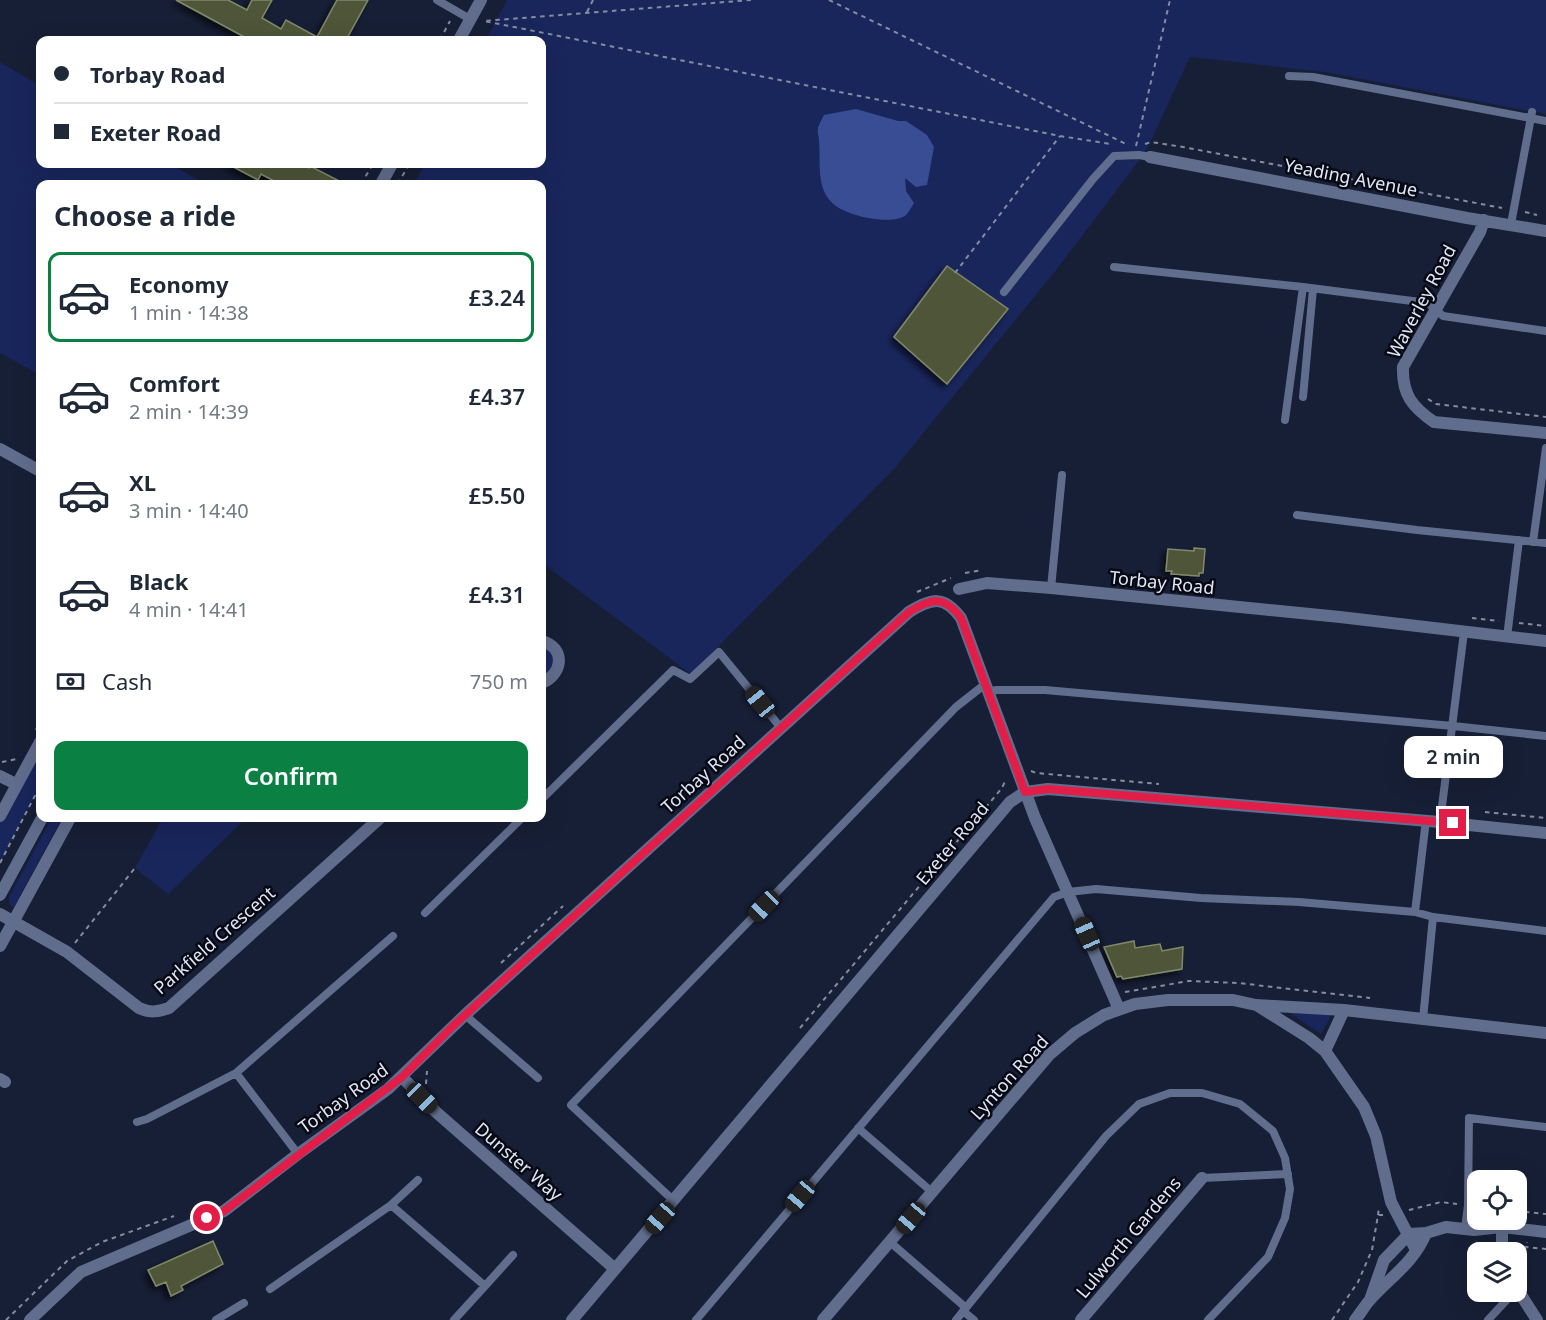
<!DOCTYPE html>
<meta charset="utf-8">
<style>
:root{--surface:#fff;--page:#f2f2f3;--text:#1f2937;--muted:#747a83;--line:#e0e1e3;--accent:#0b8043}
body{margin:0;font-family:"Noto Sans",sans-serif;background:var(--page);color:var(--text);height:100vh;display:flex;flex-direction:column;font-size:22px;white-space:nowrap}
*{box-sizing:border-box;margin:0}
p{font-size:20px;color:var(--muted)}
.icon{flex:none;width:33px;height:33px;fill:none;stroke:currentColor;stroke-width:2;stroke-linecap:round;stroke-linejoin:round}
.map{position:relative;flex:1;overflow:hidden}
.side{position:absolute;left:36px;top:180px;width:510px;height:642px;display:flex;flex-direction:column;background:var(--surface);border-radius:12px;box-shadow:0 6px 24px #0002}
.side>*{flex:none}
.guide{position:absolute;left:36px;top:36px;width:510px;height:132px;border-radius:12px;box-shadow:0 6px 24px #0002;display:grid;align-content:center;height:132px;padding:0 18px;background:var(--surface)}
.fabs{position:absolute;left:1467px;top:1170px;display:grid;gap:12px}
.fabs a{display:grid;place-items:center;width:60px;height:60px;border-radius:12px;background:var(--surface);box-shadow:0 6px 24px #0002;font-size:30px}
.end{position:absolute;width:27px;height:27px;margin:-14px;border:8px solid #e11d48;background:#fff;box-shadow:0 0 0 3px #fff}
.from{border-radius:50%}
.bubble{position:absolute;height:42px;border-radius:12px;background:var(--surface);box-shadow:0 6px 24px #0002;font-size:20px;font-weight:600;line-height:42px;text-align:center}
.car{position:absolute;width:18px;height:36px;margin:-18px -9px;border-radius:8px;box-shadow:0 0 4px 2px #0007;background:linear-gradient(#222 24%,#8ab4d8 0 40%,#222 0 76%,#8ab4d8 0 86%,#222 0)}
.guide b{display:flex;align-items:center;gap:21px;height:57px;font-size:22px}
.guide b+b{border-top:2px solid var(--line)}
.guide i{width:15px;height:15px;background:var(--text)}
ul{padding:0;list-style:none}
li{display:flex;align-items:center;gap:18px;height:90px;margin:0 12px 9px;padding:0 6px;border:3px solid transparent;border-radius:12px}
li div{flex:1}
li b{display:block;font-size:22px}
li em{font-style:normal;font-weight:600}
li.selected{border-color:var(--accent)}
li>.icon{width:54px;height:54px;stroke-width:1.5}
h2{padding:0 18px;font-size:27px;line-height:72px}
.pay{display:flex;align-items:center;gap:15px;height:66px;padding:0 18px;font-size:22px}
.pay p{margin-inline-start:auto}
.cta{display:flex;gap:12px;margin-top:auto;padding:12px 18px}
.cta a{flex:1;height:69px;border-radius:12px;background:var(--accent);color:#fff;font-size:24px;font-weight:600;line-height:69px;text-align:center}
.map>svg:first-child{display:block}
.green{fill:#19265c}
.forest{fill:#394d94}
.building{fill:#4f5538;stroke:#82896a;stroke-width:1.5;filter:url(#shadow)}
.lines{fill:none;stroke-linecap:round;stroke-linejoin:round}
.path{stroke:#858c9f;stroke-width:2;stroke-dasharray:4.5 4.5;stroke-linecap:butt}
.service{stroke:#616d8d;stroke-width:8}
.minor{stroke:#616d8d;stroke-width:12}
.tertiary{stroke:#616d8d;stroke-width:12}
.route{stroke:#e11d48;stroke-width:8}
.labels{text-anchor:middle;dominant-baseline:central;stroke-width:5;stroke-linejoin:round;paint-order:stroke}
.street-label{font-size:18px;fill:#e0e6f6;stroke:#060913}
</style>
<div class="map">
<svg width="1546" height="1320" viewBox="0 0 1546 1320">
<defs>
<filter id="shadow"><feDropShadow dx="-4" dy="4" stdDeviation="3" flood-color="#0009"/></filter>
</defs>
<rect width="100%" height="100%" fill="#171f36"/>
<path class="green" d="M507,0H1546V114L1325,72L1190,57L1146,151L1057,269L894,469L691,674L542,563V184H414L425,164H542V40H486Z
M0,62L40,86V164H170L206,184H40V375L0,353Z
M542,646L552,652L555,666L542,678Z
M40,742V786L0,863V816Z
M52,818H62L14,907C9,906 9,901 9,897Z
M163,818H246L168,894L135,868Z
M1287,1008L1333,1012L1321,1034L1290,1013Z"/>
<path class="forest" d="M856,109L898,121H906L927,135L934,147L927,185L916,187L905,178L906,191L914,203C912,206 909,212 906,215C892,226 849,216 836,206C815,191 821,163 819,141C819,137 817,132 818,128C819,124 822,119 824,115Z"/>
<path class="building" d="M176,0H228L247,10L252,0H272L262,18L281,29L286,20L317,37L337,0H368L346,40H250Z
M228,164H301L309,168L310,166L345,184H280L261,174L258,180Z
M947,266L1008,309L947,384L894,337Z
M1194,548L1205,549L1203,573H1199V576L1171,574L1172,571H1166L1168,549L1194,551Z
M1134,941L1135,948L1160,944L1162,951L1183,947L1182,969L1123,979L1121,976L1117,977L1104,947Z
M213,1241L223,1264L181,1286L183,1290L171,1296L166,1282L156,1286L148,1270Z"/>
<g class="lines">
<path class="path" d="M751,0L484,21L1060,136L1111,144
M829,0L1126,144
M587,12L593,0
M440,40L450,21
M1145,144L1151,142L1183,147L1502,208
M1136,146L1170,0
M361,184L373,164
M398,184L409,164
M1525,212L1537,215
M955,273L1060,136
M1428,399L1436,404L1546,417
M965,573L982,570
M917,592L951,578
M1472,618L1499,621
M1519,623L1546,626
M36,730L40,722
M2,762L17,759
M1031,771L1036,773L1159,784
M1485,812L1546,818
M0,863L40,786
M75,943L135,868
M501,963L563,906
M1125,992L1189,981L1238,983L1370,998
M800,1028L1002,788L1006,779
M426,1084L427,1071
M1409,1210L1441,1202L1457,1204
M1516,1211L1546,1214
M1378,1215L1379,1207
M1476,1242L1482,1252
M1515,1246L1546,1249
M1516,1255L1527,1247V1242
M1516,1264L1523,1274
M6,1320L67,1261L102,1242L174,1216
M1332,1320L1358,1282L1372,1250L1378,1215H1383"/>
<path class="service" d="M437,0L470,19
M1289,76L1313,77L1546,121
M1511,224L1532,112
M1114,267L1303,287
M1004,292L1093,179L1114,156L1139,155L1150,157
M1303,397L1313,289
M1285,420L1303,287L1428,303L1443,316L1546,331
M1297,515L1417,530L1546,543
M1533,542L1546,448
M1051,588L1062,475
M1507,637L1519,540
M987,692L997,690H1045L1453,726L1546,736
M542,799L673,670L690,679L719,652L781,728
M1440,822L1464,632
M1415,912L1426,820
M425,913L522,818
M465,1015L538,1078
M1423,1019L1433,917
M236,1073L298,1154
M137,1122L147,1119L236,1073L393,936
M858,1128L932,1192
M1202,1178L1288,1174
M674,1201L571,1105L956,707L984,685
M391,1205L418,1180
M1465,1229L1468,1205L1469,1118L1546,1127
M890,1242L965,1307
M485,1286L513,1255
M270,1289L391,1205L485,1286L454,1320
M963,1311L974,1320
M216,1320L244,1303
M696,1320L1054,897L1068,892L1096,889L1201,898L1299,902L1415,912L1433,917L1546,931
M956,1320L1106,1136L1139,1104L1170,1093H1202L1240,1104L1273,1131L1285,1158L1290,1189L1285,1218L1268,1257L1208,1320
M1488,1320L1514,1292"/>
<path class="minor" d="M1150,157L1467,218L1546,231
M1484,220L1480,232L1403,367C1402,394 1412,407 1434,422L1546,433
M959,589L987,583L1051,588L1340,617L1546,641
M542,641C566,648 563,674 542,683
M0,776L16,784
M0,816L40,742
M0,914L67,952L139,1008C150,1013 157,1012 169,1008L380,818
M0,946L70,818
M1258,1006L1309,1038L1325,1051L1364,1107L1376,1136L1391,1202L1416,1250
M1325,1051L1344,1010
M402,1077L436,1112L615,1269
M0,1079L5,1082
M1502,1227V1252
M1516,1287L1537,1320
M1370,1300L1384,1260L1409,1234L1426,1233L1446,1227L1474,1230L1502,1227L1546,1232
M30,1320L81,1272L224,1211L298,1154L388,1089L465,1015L909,612C932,598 944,595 961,618L1035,818L1119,1009
M572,1320L1010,802L1025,792L1048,789L1440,822L1546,833
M823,1320L1049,1055L1075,1033L1104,1015L1135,1004L1168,1000H1233L1256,1005L1344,1010L1546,1033
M1081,1320L1202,1178
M1355,1320C1360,1314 1364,1307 1369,1301C1389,1278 1414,1263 1426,1233"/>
<path class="tertiary" d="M459,40L481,0
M381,184L392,164
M0,449L40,471
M0,895L42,818"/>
</g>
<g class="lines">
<path class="route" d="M207,1218L224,1211L402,1077L453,1026L909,612C932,598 944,595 961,618L1025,792L1048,789L1453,823"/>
</g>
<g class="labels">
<g class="street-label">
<text transform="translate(1351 177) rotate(11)">Yeading Avenue</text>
<text transform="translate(1421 301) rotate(-62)">Waverley Road</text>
<text transform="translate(1162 582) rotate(6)">Torbay Road</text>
<text transform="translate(703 774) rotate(-42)">Torbay Road</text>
<text transform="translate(952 843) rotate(-50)">Exeter Road</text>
<text transform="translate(214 940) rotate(-41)">Parkfield Crescent</text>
<text transform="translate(1009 1077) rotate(-48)">Lynton Road</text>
<text transform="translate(343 1098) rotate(-36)">Torbay Road</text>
<text transform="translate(519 1161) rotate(41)">Dunster Way</text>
<text transform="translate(1128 1237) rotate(-50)">Lulworth Gardens</text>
</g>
</g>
</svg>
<div class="fabs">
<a><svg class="icon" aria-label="locate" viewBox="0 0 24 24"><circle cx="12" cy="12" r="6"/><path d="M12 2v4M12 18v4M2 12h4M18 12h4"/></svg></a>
<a><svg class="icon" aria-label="layers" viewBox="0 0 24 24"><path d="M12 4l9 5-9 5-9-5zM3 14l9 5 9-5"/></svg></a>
</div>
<i class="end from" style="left:207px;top:1218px"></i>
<i class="end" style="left:1453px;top:823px"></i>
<div class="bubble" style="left:1404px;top:736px;width:99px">2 min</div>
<i class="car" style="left:760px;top:702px;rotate:321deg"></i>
<i class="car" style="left:764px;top:906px;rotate:224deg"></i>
<i class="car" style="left:1087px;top:934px;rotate:336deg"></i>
<i class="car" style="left:422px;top:1098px;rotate:135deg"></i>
<i class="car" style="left:800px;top:1196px;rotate:220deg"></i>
<i class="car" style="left:660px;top:1218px;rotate:221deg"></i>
<i class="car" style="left:911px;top:1218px;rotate:220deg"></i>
<div class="guide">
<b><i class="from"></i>Torbay Road</b>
<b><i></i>Exeter Road</b>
</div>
<section class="side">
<h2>Choose a ride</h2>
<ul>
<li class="selected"><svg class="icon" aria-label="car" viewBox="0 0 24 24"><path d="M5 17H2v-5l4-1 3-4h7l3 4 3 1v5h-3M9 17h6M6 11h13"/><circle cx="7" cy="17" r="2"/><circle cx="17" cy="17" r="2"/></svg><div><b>Economy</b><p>1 min · 14:38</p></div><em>£3.24</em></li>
<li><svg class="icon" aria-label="car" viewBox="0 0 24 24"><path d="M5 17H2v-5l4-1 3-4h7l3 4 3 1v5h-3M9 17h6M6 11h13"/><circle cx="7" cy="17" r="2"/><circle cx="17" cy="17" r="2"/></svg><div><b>Comfort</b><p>2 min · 14:39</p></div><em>£4.37</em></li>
<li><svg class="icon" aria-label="car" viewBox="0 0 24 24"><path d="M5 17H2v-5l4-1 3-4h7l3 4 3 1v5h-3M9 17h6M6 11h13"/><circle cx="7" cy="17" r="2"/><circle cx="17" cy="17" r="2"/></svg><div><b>XL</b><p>3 min · 14:40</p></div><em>£5.50</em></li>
<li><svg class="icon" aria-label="car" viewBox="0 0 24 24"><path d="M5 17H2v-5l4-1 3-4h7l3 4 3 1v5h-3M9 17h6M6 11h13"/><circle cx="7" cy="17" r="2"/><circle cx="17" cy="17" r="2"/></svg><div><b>Black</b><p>4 min · 14:41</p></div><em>£4.31</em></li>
</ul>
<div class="pay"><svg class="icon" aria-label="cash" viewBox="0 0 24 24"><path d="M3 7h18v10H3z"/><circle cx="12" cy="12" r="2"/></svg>Cash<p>750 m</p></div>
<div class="cta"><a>Confirm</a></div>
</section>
</div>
